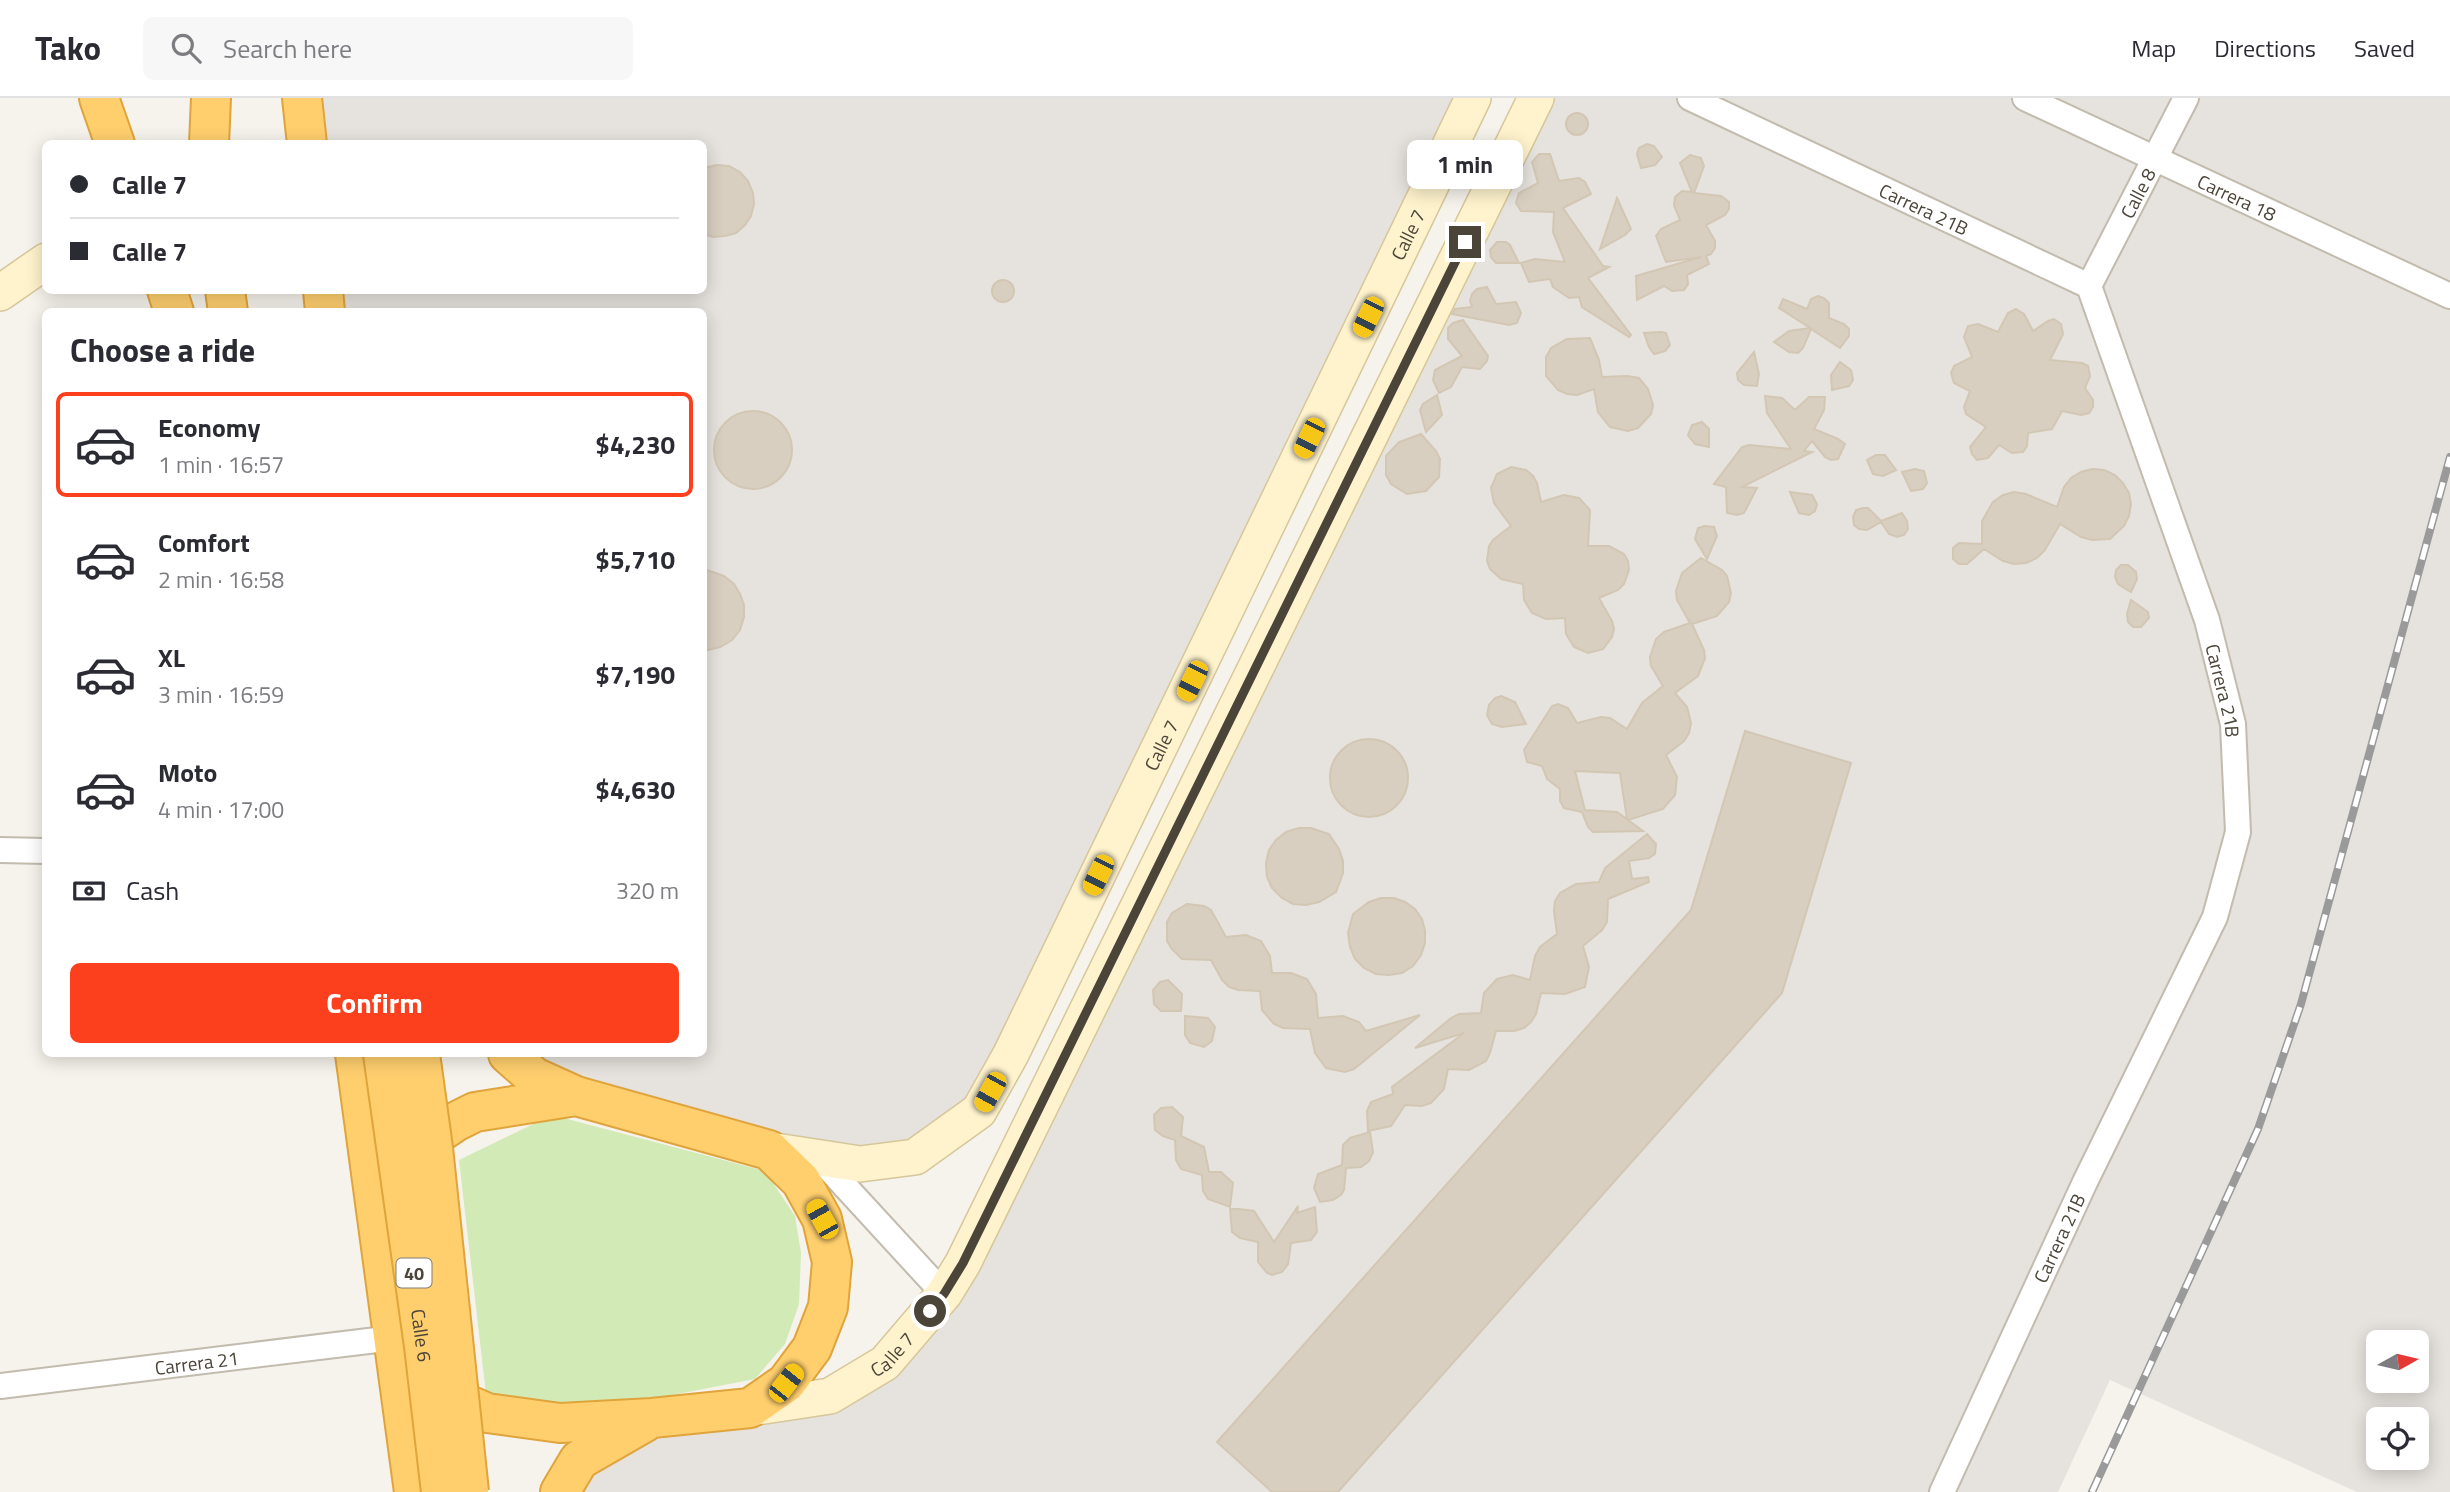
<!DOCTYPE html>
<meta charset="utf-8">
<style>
:root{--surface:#fff;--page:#f7f7f7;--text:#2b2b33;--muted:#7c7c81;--line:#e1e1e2;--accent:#fc3f1d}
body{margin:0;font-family:"Titillium Web",sans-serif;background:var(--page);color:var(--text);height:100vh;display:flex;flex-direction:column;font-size:26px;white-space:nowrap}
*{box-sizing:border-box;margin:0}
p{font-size:23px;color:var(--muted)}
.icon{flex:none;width:38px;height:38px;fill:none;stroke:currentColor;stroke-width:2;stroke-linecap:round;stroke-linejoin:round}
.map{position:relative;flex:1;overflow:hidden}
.details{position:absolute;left:42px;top:210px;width:665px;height:749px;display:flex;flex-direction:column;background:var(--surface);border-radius:10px;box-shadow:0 4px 18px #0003}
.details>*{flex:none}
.guide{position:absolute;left:42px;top:42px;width:665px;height:154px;border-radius:10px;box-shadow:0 4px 18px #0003;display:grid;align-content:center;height:154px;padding:0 28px;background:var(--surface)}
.needle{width:46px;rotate:82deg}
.fabs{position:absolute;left:2366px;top:1232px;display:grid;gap:14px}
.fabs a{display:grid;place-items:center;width:63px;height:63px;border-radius:10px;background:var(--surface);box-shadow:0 4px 18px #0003;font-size:35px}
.end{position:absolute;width:32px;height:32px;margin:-16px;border:9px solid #4b4439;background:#fff;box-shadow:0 0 0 4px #fff}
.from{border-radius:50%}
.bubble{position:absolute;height:49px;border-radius:10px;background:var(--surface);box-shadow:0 4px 18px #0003;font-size:23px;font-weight:700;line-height:49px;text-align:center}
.car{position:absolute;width:21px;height:42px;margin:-21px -10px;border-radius:9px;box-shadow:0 0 5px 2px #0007;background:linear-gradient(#f5c518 24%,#345 0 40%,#f5c518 0 76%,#345 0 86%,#f5c518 0)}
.guide b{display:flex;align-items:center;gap:24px;height:66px;font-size:26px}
.guide b+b{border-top:2px solid var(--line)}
.guide i{width:18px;height:18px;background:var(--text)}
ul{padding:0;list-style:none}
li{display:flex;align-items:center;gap:21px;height:105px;margin:0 14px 10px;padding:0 14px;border:4px solid transparent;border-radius:10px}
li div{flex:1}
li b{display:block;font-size:26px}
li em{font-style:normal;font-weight:700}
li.on{border-color:var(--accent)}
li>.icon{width:63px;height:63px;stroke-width:1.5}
h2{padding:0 28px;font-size:32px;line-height:84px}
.pay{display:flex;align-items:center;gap:18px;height:77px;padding:0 28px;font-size:26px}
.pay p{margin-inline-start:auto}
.action{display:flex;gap:14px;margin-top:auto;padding:14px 28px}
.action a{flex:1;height:80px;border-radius:10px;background:var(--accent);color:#fff;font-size:28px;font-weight:700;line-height:80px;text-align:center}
header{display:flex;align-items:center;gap:42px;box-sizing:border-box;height:98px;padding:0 35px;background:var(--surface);border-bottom:2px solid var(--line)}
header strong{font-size:33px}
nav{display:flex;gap:38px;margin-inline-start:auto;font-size:24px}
.search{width:490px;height:63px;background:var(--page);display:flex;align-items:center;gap:18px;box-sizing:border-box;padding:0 24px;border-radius:10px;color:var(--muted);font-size:26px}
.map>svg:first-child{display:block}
.industrial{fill:#e6e2dd;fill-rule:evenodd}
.green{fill:#d2eab5}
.building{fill:#d8cfc1;stroke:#d3c7b4;stroke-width:2;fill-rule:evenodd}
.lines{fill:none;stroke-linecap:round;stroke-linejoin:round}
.street-casing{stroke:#c2bbae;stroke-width:28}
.secondary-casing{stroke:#d6c79b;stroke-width:38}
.highway-casing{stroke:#e0a43c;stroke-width:42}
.street{stroke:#fff;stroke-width:24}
.secondary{stroke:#fff3cd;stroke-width:35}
.highway{stroke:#ffcf6e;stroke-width:38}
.rail-casing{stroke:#9a9a9a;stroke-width:8}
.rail{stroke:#fff;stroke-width:5;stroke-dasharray:16;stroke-linecap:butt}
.highway-bridge-casing{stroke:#e0a43c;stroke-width:42;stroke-linecap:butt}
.highway-bridge{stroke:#ffcf6e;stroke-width:38}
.route{stroke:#4b4439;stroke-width:9}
.labels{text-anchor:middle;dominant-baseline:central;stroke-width:5;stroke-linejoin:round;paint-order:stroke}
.shield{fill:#fff;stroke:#817c74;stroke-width:2}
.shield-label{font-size:18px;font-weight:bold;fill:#4b4439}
.street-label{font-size:19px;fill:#4b4439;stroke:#fff}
</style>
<header>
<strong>Tako</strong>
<div class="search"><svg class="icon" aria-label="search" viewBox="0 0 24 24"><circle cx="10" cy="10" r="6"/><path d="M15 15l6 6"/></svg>Search here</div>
<nav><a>Map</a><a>Directions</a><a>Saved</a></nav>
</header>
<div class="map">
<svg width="2450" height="1394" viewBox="0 0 2450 1394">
<rect width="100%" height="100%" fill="#f6f3ec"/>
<path class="industrial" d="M302,0H1473L1011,956L915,1059L769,1052L508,956H704V214H325L323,193L704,192V46L307,45Z
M1536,0H2450V1394H2357L2110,1282L2058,1394H560L652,1320L830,1298L944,1196ZM2378,1244H2417V1283H2378ZM2378,1321H2417V1360H2378Z"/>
<path class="green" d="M552,1017L765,1073L795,1118L801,1155L799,1206L785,1246L755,1281L621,1307L549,1313L486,1296L459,1062Z"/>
<path class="building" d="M1566 26a11 11 0 1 1 22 0a11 11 0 1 1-22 0Z
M1647,46L1654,48L1662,59L1655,67L1641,70L1637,56L1639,50Z
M1539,56H1550L1559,83L1579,80L1585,84L1591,96L1563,110L1603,168L1609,169L1588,180L1631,237L1629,239L1582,209L1579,199L1569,200L1553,189L1550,181L1529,184L1521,165L1535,161L1565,164L1553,134L1554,114L1521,113L1516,105L1519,95L1538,85L1532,64Z
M1690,57L1701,60L1704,68L1694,95L1721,98L1729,104V111L1725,117L1706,127L1715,143V150L1711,156L1706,158L1709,166L1687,177L1688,186L1684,192L1672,193L1664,188L1637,202L1636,178L1701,159L1666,164L1656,138L1661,131L1680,122L1674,107L1675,99L1682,93L1692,94L1680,65Z
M716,67L729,68L740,74L748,83L753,95L754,106L751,118L745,127L736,135L725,138L713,139L704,136V70Z
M1617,100L1631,131L1625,137L1600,151Z
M1497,144H1506L1510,147L1519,165H1496L1491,159L1490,152Z
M992 193a11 11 0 1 1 22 0a11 11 0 1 1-22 0Z
M1487,189L1496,206L1516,204L1521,215L1517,225L1509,227L1452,216L1455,211L1472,209L1470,203L1472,196L1477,191Z
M1818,198L1824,200L1829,205V220L1844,226L1849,231V238L1840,250L1811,231L1803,250L1798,255L1789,254L1774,244L1789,233L1810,230L1779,210L1783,201L1807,211L1811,201Z
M2016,211L2024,216L2033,233L2048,223L2054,221L2061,226L2063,236L2050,262L2082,265L2088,268L2090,278L2085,290L2093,302V309L2089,315L2081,317L2062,313L2052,331L2028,335L2027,348L2023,354L2012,355L1999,347L1988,360L1977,362L1972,356L1970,349L1986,329L1966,316L1964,309L1970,293L1954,285L1951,275L1954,268L1972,259L1964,239L1968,228L1978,226L1998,234L2008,215Z
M1463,222L1488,258L1487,263L1480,271L1462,269L1451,289L1439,295L1433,282L1435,272L1462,258L1448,241V230L1453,225Z
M1661,234L1666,235L1670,247L1665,253L1654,256L1649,249L1644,235Z
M1590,240L1599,262L1602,279L1627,278L1639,280L1648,291L1653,307L1651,316L1638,330L1628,333L1610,329L1598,314L1594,291L1577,297L1567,296L1558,292L1546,278V259L1551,250L1567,241Z
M1754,254L1759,276L1757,288L1744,287L1738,282L1737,275Z
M1840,264L1851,272L1853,282L1849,288L1832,292L1831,277Z
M1437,297L1442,317L1426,334L1420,312L1423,306Z
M1765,298L1782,300L1795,312L1809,299H1825L1824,312L1814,331L1838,341L1845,346L1838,361L1831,362L1825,359L1812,343L1804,353L1812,354L1742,389L1757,390L1744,415L1737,417L1727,415L1726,389L1714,386L1742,349L1749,347L1791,351L1767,315Z
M714 352a39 39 0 1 1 78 0a39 39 0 1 1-78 0Z
M1702,324L1709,331V349L1695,346L1688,337L1692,327Z
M1421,336L1436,353L1440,361L1439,379L1426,393L1407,396L1391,386L1386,377V358L1399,344Z
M1876,357H1885L1896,372L1883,378L1873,376L1867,362Z
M1511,369L1526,372L1533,378L1537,385L1541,404L1564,397L1579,400L1590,412L1588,448H1609L1624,456L1628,463L1629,472L1624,486L1618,492L1599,500L1612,523L1614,531L1612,539L1603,551L1588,555L1574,549L1566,536L1565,520L1546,521L1532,515L1524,502L1523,486L1501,481L1490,471L1487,463L1489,448L1493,442L1511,428L1494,405L1491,390L1497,376Z
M1915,371L1924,373L1927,385L1923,391L1911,393L1902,374Z
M2092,371L2104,372L2115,377L2123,385L2129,395L2131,406L2129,418L2124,428L2110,441L2092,442L2081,439L2060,426L2045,452L2037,460L2026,465L2014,466L2003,463L1984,451L1967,466H1959L1953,461V450L1959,445L1982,446V423L1993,404L2003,397L2014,394L2026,396L2057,409L2064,389L2071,380L2081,374Z
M1790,394L1812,397L1817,406L1815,413L1809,417L1799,415Z
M1863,410H1868L1881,423L1902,415L1907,423L1908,431L1904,437L1897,439L1889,436L1881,424L1867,432L1859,431L1854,427L1853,419L1856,412Z
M1705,428L1714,429L1717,438L1707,461L1695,441L1698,430Z
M1701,460L1722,472L1727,478L1731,495L1729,504L1717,518L1692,526L1704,552L1705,560L1698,578L1675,595L1687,609L1691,625L1689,635L1684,643L1666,657L1677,679L1675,697L1663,711L1628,722L1643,733L1593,734L1588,729L1582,714L1564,710L1560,703V691L1547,681L1542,668L1527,664L1524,652L1552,608L1558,606L1568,610L1577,625L1601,619L1610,620L1627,631L1642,605L1663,588L1651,568L1650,559L1656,541L1664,534L1690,525L1677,502L1676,493L1682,475ZM1575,673L1620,675L1627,721L1617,714L1585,712Z
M2121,467H2128L2136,474L2137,481L2131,494L2118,486L2115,479L2116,472Z
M704,471L724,478L734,486L740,496L744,507V519L740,532L732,542L720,549L704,553Z
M2131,502L2148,514L2149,520L2141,529H2133L2128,524L2127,516Z
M1501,598L1515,604L1526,626L1502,629L1492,626L1487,617L1489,607L1495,600Z
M1745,633L1851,665L1782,895L1338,1394H1272L1217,1344L1691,812Z
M1330 680a39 39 0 1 1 78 0a39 39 0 1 1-78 0Z
M1299,730H1311L1329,736L1339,751L1343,763V775L1336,794L1319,804L1306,807L1293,806L1282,800L1272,790L1267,779L1266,765L1269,752L1276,742L1286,734Z
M1647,736L1656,746L1655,756L1649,760L1629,763L1632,781L1648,779L1649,784L1608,801L1607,824L1602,832L1583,848L1589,869L1585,889L1565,896L1541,895L1536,916L1531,924L1524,930L1514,933H1496L1490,955L1486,963L1469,972L1448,971L1444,991L1431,1005L1422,1008L1405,1007L1391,1028L1368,1033L1367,1013L1371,1004L1393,996L1392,989L1464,935L1415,950L1451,920L1459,916L1481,915L1484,895L1497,881L1513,877L1530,882L1535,858L1540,849L1557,836L1554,813L1555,803L1560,795L1576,786L1599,784L1605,770Z
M1381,800H1394L1405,804L1415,811L1422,821L1425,833V845L1421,857L1413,868L1402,875L1389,877L1376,876L1364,870L1355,861L1350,849L1348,835L1353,816L1369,804Z
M1187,806L1204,808L1211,812L1226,839L1246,837L1261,843L1270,858L1272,875H1291L1307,881L1316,896L1318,920L1343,918L1359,924L1366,933L1420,917L1354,971L1345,974L1326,970L1315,955L1310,931L1283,930L1274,926L1262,912L1260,893L1238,892L1229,889L1222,882L1211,862L1182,861L1172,851L1167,843V824L1172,815Z
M1168,882L1182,896L1181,913H1161L1154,906L1153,892L1160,884Z
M1185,918L1208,920L1215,929L1212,943L1204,949L1190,945L1185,937Z
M1172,1009L1183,1019L1181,1038L1204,1049L1209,1074H1221L1233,1085L1230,1109L1208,1101L1203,1093L1202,1077L1181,1071L1176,1062L1175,1042L1163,1038L1155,1032L1154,1017L1161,1010Z
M1370,1034L1373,1054L1369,1063L1361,1069L1346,1070L1344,1092L1341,1097L1333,1102L1320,1104L1314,1090L1318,1076L1342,1067L1343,1047L1350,1040Z
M1298,1108L1297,1115L1315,1109L1317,1134L1311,1142L1291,1145L1288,1166L1282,1174L1272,1177L1267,1175L1258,1164V1144L1240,1140L1232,1134L1230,1110L1254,1113L1274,1144Z"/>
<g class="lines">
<defs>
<g id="street">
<path id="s1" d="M1690,0L2089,188L2207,522L2233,626L2238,734L2215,819L2085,1084L1942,1394"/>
<path id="s2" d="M2025,0L2450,198"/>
<path id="s3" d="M2089,188L2186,0"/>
<path d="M0,752L46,753"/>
<path d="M819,1060L944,1196"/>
<path id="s4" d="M0,1288L393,1240"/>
</g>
<g id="secondary">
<path d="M0,195L46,163"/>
<path id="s5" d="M769,1052L860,1066L915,1059L979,1013L1011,956L1473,0"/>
<path id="s6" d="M750,1310L830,1298L885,1265L944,1196L963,1165L1536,0"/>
</g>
<path id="highway" d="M99,0L115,46
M302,0L307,46
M209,46L211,0
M167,192L174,214
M225,192L228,214
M323,192L325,214
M355,956L414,1394
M406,1057L455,1024L475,1014L576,998
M400,1277L487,1315L560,1325L652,1320L750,1310L786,1285L812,1250L828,1209L832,1164L822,1121L801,1083L769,1052L576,998L534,979L508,956
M560,1394L579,1362L645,1324"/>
</defs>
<use href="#street" class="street-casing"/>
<use href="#secondary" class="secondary-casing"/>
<use href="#highway" class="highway-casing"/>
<use href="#street" class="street"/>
<use href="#secondary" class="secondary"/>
<use href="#highway" class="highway"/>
<defs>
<path id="rail" d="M2092,1394L2258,1031L2301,906L2450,359"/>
</defs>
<use href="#rail" class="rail-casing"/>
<use href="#rail" class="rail"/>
<defs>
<g id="highway-bridge">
<path id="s7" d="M383,956L424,1248L441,1394"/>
<path d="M420,956L433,1050L469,1394"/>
</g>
</defs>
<use href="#highway-bridge" class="highway-bridge-casing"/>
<use href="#highway-bridge" class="highway-bridge"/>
</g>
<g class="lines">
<path class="route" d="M930,1213L944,1196L963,1165L1465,144"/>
</g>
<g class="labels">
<rect class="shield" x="396.5" y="1160.5" width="35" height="29" rx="5"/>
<g class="shield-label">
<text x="414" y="1175">40</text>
</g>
<g class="street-label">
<text stroke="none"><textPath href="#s3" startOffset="105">Calle 8</textPath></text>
<text stroke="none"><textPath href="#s2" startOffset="234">Carrera 18</textPath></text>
<text stroke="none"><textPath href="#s1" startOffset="259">Carrera 21B</textPath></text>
<text stroke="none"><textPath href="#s5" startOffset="1202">Calle 7</textPath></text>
<text stroke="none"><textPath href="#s1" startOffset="868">Carrera 21B</textPath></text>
<text stroke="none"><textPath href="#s5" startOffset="635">Calle 7</textPath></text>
<text transform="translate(2059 1140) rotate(-65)">Carrera 21B</text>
<text stroke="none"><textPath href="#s7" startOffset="284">Calle 6</textPath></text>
<text stroke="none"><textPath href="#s6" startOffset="156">Calle 7</textPath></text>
<text stroke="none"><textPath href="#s4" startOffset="198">Carrera 21</textPath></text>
</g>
</g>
</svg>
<div class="fabs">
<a><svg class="needle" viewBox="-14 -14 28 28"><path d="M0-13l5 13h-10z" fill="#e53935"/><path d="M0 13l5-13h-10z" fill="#7c7c81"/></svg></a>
<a><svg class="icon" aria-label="locate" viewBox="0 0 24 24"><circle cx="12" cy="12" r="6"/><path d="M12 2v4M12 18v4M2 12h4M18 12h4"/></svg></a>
</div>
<i class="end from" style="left:930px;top:1213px"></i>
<i class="end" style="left:1465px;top:144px"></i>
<div class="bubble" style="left:1407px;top:42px;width:116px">1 min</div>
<i class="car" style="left:1368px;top:219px;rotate:206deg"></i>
<i class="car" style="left:1309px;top:340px;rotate:206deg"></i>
<i class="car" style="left:1192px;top:583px;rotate:206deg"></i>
<i class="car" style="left:1098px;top:777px;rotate:206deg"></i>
<i class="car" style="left:990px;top:994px;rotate:209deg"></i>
<i class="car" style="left:822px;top:1121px;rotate:331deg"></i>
<i class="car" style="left:786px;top:1285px;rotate:38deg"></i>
<div class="guide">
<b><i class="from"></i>Calle 7</b>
<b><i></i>Calle 7</b>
</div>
<section class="details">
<h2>Choose a ride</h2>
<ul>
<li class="on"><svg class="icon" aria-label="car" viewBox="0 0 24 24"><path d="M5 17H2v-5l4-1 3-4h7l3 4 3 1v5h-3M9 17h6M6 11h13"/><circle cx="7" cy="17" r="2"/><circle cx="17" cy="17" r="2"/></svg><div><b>Economy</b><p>1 min · 16:57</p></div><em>$4,230</em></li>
<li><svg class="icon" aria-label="car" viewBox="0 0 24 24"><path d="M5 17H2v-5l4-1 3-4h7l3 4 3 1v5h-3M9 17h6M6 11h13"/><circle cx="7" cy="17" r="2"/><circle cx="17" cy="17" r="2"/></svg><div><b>Comfort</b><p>2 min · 16:58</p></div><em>$5,710</em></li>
<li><svg class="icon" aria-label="car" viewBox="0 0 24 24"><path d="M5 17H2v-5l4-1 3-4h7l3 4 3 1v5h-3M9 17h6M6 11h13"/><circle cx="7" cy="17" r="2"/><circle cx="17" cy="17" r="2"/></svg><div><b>XL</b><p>3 min · 16:59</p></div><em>$7,190</em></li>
<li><svg class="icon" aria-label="car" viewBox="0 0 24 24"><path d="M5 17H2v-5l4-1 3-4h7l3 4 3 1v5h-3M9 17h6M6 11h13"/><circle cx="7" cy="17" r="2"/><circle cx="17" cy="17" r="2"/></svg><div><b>Moto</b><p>4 min · 17:00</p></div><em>$4,630</em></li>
</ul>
<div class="pay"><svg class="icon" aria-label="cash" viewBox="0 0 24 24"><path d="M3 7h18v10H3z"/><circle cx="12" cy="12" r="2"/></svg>Cash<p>320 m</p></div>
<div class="action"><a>Confirm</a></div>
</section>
</div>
